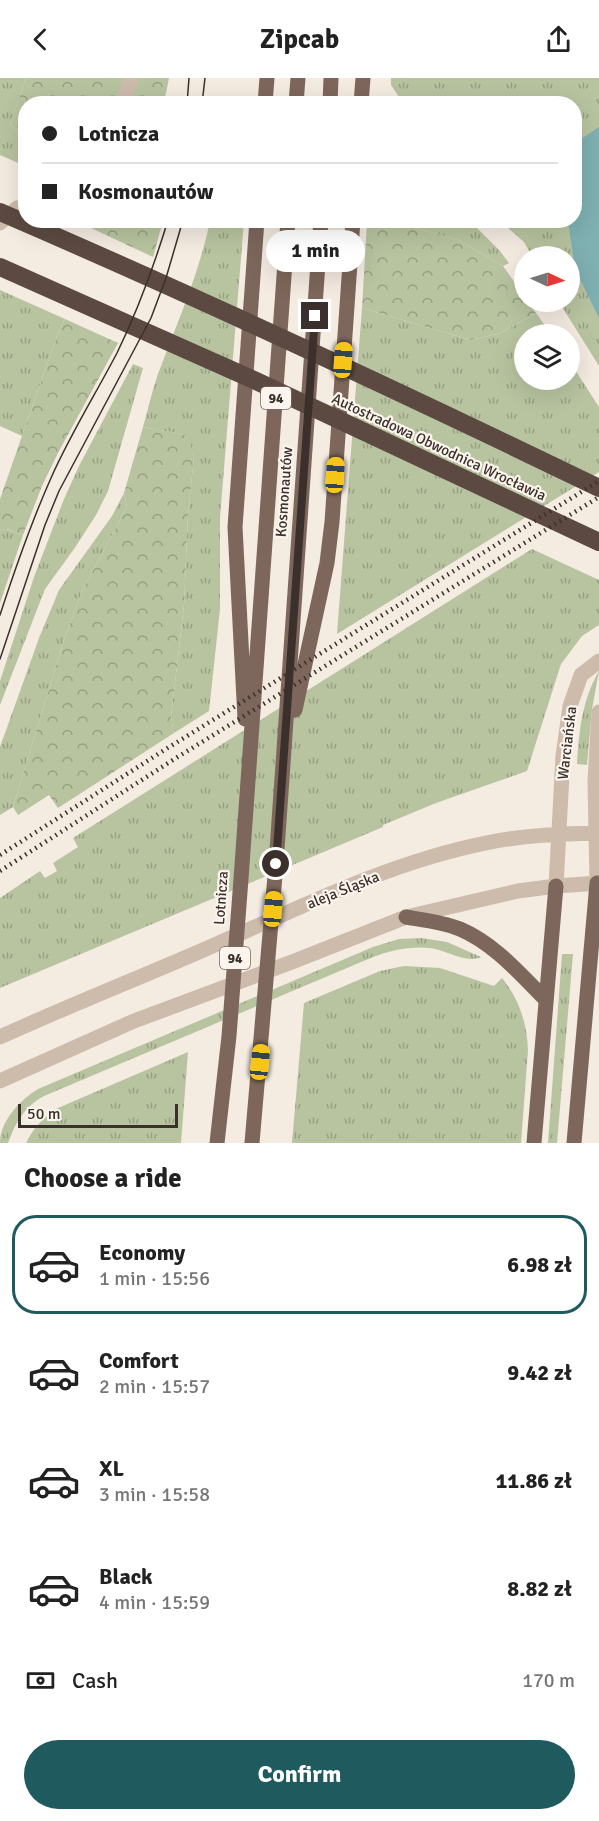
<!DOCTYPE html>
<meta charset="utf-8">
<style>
:root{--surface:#fff;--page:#f6f6f6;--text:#222;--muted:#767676;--line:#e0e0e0;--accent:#1f5a5e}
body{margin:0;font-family:Signika,sans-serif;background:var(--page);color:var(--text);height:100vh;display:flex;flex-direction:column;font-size:22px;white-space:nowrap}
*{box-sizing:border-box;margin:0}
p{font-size:20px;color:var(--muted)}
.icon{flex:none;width:33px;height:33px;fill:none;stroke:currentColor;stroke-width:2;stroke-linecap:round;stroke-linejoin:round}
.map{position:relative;height:1065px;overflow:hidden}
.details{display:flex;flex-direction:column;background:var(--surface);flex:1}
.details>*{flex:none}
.top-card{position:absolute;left:18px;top:18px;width:564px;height:132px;border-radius:24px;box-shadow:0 6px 24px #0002;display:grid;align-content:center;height:132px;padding:0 24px;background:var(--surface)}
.needle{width:39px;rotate:94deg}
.controls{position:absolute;left:514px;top:168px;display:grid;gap:12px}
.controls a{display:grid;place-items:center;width:66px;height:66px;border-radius:50%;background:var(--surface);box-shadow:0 6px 24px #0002;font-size:30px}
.scale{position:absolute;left:18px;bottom:15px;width:160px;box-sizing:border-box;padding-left:6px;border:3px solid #3b302b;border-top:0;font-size:16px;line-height:21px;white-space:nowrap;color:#3b302b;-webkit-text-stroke:4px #fbf5ee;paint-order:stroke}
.end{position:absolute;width:27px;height:27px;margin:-14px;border:8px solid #3b302b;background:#fff;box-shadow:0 0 0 3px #fff}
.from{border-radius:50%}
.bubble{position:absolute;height:42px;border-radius:21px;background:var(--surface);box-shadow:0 6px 24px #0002;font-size:20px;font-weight:800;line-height:42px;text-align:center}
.car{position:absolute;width:18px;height:36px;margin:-18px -9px;border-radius:8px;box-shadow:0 0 4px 2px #0007;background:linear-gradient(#f5c518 24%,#345 0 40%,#f5c518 0 76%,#345 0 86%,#f5c518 0)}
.top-card b{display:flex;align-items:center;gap:21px;height:57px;font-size:22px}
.top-card b+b{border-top:2px solid var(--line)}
.top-card i{width:15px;height:15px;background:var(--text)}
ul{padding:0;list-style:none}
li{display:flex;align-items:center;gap:18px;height:99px;margin:0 12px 9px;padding:0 12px;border:3px solid transparent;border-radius:24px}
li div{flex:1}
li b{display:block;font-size:22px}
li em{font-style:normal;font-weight:800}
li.selected{border-color:var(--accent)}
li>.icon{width:54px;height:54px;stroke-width:1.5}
h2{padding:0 24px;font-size:27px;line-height:72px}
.pay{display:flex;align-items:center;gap:15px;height:66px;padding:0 24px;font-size:22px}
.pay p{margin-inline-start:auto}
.action{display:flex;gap:12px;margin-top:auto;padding:12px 24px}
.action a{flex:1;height:69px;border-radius:36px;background:var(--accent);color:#fff;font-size:24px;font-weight:800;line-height:69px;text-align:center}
header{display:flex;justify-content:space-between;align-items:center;height:78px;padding:0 24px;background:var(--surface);font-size:27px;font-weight:800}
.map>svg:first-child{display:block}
.grass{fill:url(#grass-tufts)}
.forest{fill:url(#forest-crowns)}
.water{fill:#7fb0b2}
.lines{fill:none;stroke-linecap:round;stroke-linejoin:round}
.minor{stroke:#cdbbac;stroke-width:15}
.major{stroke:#7d675c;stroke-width:15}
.highway{stroke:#5c4a42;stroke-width:18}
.tram{stroke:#3b302b;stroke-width:1.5}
.rail{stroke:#3b302b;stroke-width:4.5;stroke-dasharray:1.5 4.5;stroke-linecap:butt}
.route{stroke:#3b302b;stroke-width:8}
.labels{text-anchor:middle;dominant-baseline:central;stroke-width:4.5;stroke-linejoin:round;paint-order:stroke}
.shield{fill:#fbf5ee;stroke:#756b66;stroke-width:1.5}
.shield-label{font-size:14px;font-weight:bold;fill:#3b302b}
.street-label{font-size:15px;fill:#3b302b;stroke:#fbf5ee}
</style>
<header><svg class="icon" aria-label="back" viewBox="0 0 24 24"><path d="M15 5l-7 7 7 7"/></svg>Zipcab<svg class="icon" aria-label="share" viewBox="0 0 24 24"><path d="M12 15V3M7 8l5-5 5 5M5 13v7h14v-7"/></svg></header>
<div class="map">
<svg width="599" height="1065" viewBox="0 0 599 1065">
<defs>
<pattern id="grass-tufts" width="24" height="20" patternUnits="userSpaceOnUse" patternTransform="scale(1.5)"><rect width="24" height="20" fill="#b8c4a0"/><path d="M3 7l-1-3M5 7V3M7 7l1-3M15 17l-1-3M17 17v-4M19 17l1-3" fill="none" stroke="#97a083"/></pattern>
<pattern id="forest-crowns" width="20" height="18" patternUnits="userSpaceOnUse" patternTransform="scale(1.5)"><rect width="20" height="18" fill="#b8c4a0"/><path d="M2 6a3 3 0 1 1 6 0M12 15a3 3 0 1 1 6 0" fill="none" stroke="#97a083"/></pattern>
</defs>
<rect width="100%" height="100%" fill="#f4ebe1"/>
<path class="grass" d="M0,0H26L10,47L25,58V88L0,77Z
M391,0H599V288L559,224H570V178H532L524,164L500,143L574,142V26L403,25L391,7Z
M367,142L470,143L500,173L509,185L503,188L458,162L399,145Z
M210,143H244L220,440V531L209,633L174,655L171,639L184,527L188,438L194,379L187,357L143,349C148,331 152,313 158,296C177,245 199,196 210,143Z
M0,212L65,241L58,255L22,358L0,348Z
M362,230L471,262L501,255L536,235L551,256H525V302H570V284L599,329V394L337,556Z
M133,286L143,290L108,413L96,437L74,471L45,511L0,627V603L34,499L64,421L79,388Z
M124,415L127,429L82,513L64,562L13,729L0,737V669L39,560L59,512L112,438Z
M6,451L23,457L0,525V452Z
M532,471L599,502V547L582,558L561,586L527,693L436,725L383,747V749L0,910V820L40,793L45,800L57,793L53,785L78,769L73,760Z
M599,593L592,631L587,687L577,686C579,653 582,622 599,593Z
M421,860L447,864L481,879C466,886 447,872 430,870C410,868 392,872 373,879L44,1018C24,1029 16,1044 8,1065H0C0,1043 20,1022 38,1011L373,869L399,861Z
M562,876H573L557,1065H548Z
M404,888L440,890L494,908L502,900C519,921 527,945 528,972L521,1065H292L304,925L380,893Z
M188,974L181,1065H26C34,1049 43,1040 58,1030Z"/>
<path class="forest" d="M26,0H125L117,25L26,26L25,58L10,47Z
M137,0H169L164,25L129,26Z
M76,143H163L153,179Z
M367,144L399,145L458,162L503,188L525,219V224H528L536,235L501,255L471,262L362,230Z
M65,241L118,265L58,375L42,408L23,457L7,451L0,452V421L58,255Z
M143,349L188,357L194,379L188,438L184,527L171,639L174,655L58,730L49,717L18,737L13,729L64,562L82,513L127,429L124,415Z"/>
<path class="water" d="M599,49V240L575,191L568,143L574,142L575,65Z"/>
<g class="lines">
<path class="minor" d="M123,26L131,0
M0,145L17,130L26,129
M597,805L595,703L599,634
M556,808L563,678L570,628L581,597L599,583
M0,959C66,929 134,902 201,873C293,833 386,785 486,765C523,757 561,756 599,755
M0,1003L134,943L292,884L406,839L518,813L556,808L599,805"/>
<path class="major" d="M265,26L267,0
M296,26L298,0
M330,26L331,0
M361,26L363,0
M295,632L327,485L332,444L353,142
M245,641L235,449L257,142
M406,839C424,842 443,844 460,851C495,866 520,896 546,922
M217,1065L229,958L241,801L288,142
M252,1065L276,786L321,142
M534,1065L556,808
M574,1065L597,805"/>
<path class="highway" d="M0,134C202,221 401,314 599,410
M0,189L254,302L599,464"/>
<path class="tram" d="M187,26L189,0
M202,26L205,0
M0,537C15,491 31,445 51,400C70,357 95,317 117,275C138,232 154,188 168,142
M0,581L45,447L59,413L151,240L166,200L183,142"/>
<path class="rail" d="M0,777L166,671L599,403
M0,793L176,680L599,419"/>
</g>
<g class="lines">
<path class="route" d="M276,786L315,238"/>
</g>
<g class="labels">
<g class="shield">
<rect x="261" y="309" width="30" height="22" rx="4.5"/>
<rect x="220" y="869" width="30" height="22" rx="4.5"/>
</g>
<g class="shield-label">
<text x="276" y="320">94</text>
<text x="235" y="880">94</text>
</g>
<g class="street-label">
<text transform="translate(439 369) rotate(25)">Autostradowa Obwodnica Wrocławia</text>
<text transform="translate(284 414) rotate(-86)">Kosmonautów</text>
<text transform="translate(567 665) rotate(-83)">Warciańska</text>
<text transform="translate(343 812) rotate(-22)">aleja Śląska</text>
<text transform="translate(221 820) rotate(-86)">Lotnicza</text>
</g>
</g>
</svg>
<div class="controls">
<a><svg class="needle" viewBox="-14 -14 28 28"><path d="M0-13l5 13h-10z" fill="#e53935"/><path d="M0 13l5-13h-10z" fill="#767676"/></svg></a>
<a><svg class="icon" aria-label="layers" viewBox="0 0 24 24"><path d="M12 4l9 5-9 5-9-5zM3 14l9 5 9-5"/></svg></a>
</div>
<div class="scale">50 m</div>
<i class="end from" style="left:276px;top:786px"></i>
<i class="end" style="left:315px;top:238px"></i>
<div class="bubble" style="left:266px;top:152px;width:99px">1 min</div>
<i class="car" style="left:343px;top:282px;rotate:4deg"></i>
<i class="car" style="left:335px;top:397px;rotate:4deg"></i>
<i class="car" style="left:273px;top:831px;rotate:5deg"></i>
<i class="car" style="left:260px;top:984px;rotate:6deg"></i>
<div class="top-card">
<b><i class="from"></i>Lotnicza</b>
<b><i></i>Kosmonautów</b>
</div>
</div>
<section class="details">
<h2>Choose a ride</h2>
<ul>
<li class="selected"><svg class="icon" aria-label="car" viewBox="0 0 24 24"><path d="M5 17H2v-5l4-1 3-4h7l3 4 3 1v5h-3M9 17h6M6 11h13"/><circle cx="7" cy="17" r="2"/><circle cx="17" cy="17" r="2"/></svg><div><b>Economy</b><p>1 min · 15:56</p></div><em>6.98 zł</em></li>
<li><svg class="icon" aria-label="car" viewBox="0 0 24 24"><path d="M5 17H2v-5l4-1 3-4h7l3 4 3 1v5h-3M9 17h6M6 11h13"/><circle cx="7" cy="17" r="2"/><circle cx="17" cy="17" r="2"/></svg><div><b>Comfort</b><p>2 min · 15:57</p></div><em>9.42 zł</em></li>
<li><svg class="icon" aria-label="car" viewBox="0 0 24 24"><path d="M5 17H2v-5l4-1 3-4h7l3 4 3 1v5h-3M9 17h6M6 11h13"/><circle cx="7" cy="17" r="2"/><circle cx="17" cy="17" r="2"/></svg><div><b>XL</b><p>3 min · 15:58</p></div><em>11.86 zł</em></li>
<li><svg class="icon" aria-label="car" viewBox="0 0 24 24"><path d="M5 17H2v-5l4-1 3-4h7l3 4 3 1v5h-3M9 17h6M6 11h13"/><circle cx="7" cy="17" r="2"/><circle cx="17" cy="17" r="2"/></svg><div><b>Black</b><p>4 min · 15:59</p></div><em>8.82 zł</em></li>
</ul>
<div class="pay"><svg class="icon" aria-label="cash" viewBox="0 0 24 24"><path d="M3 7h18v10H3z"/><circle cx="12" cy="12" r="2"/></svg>Cash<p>170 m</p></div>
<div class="action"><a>Confirm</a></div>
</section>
